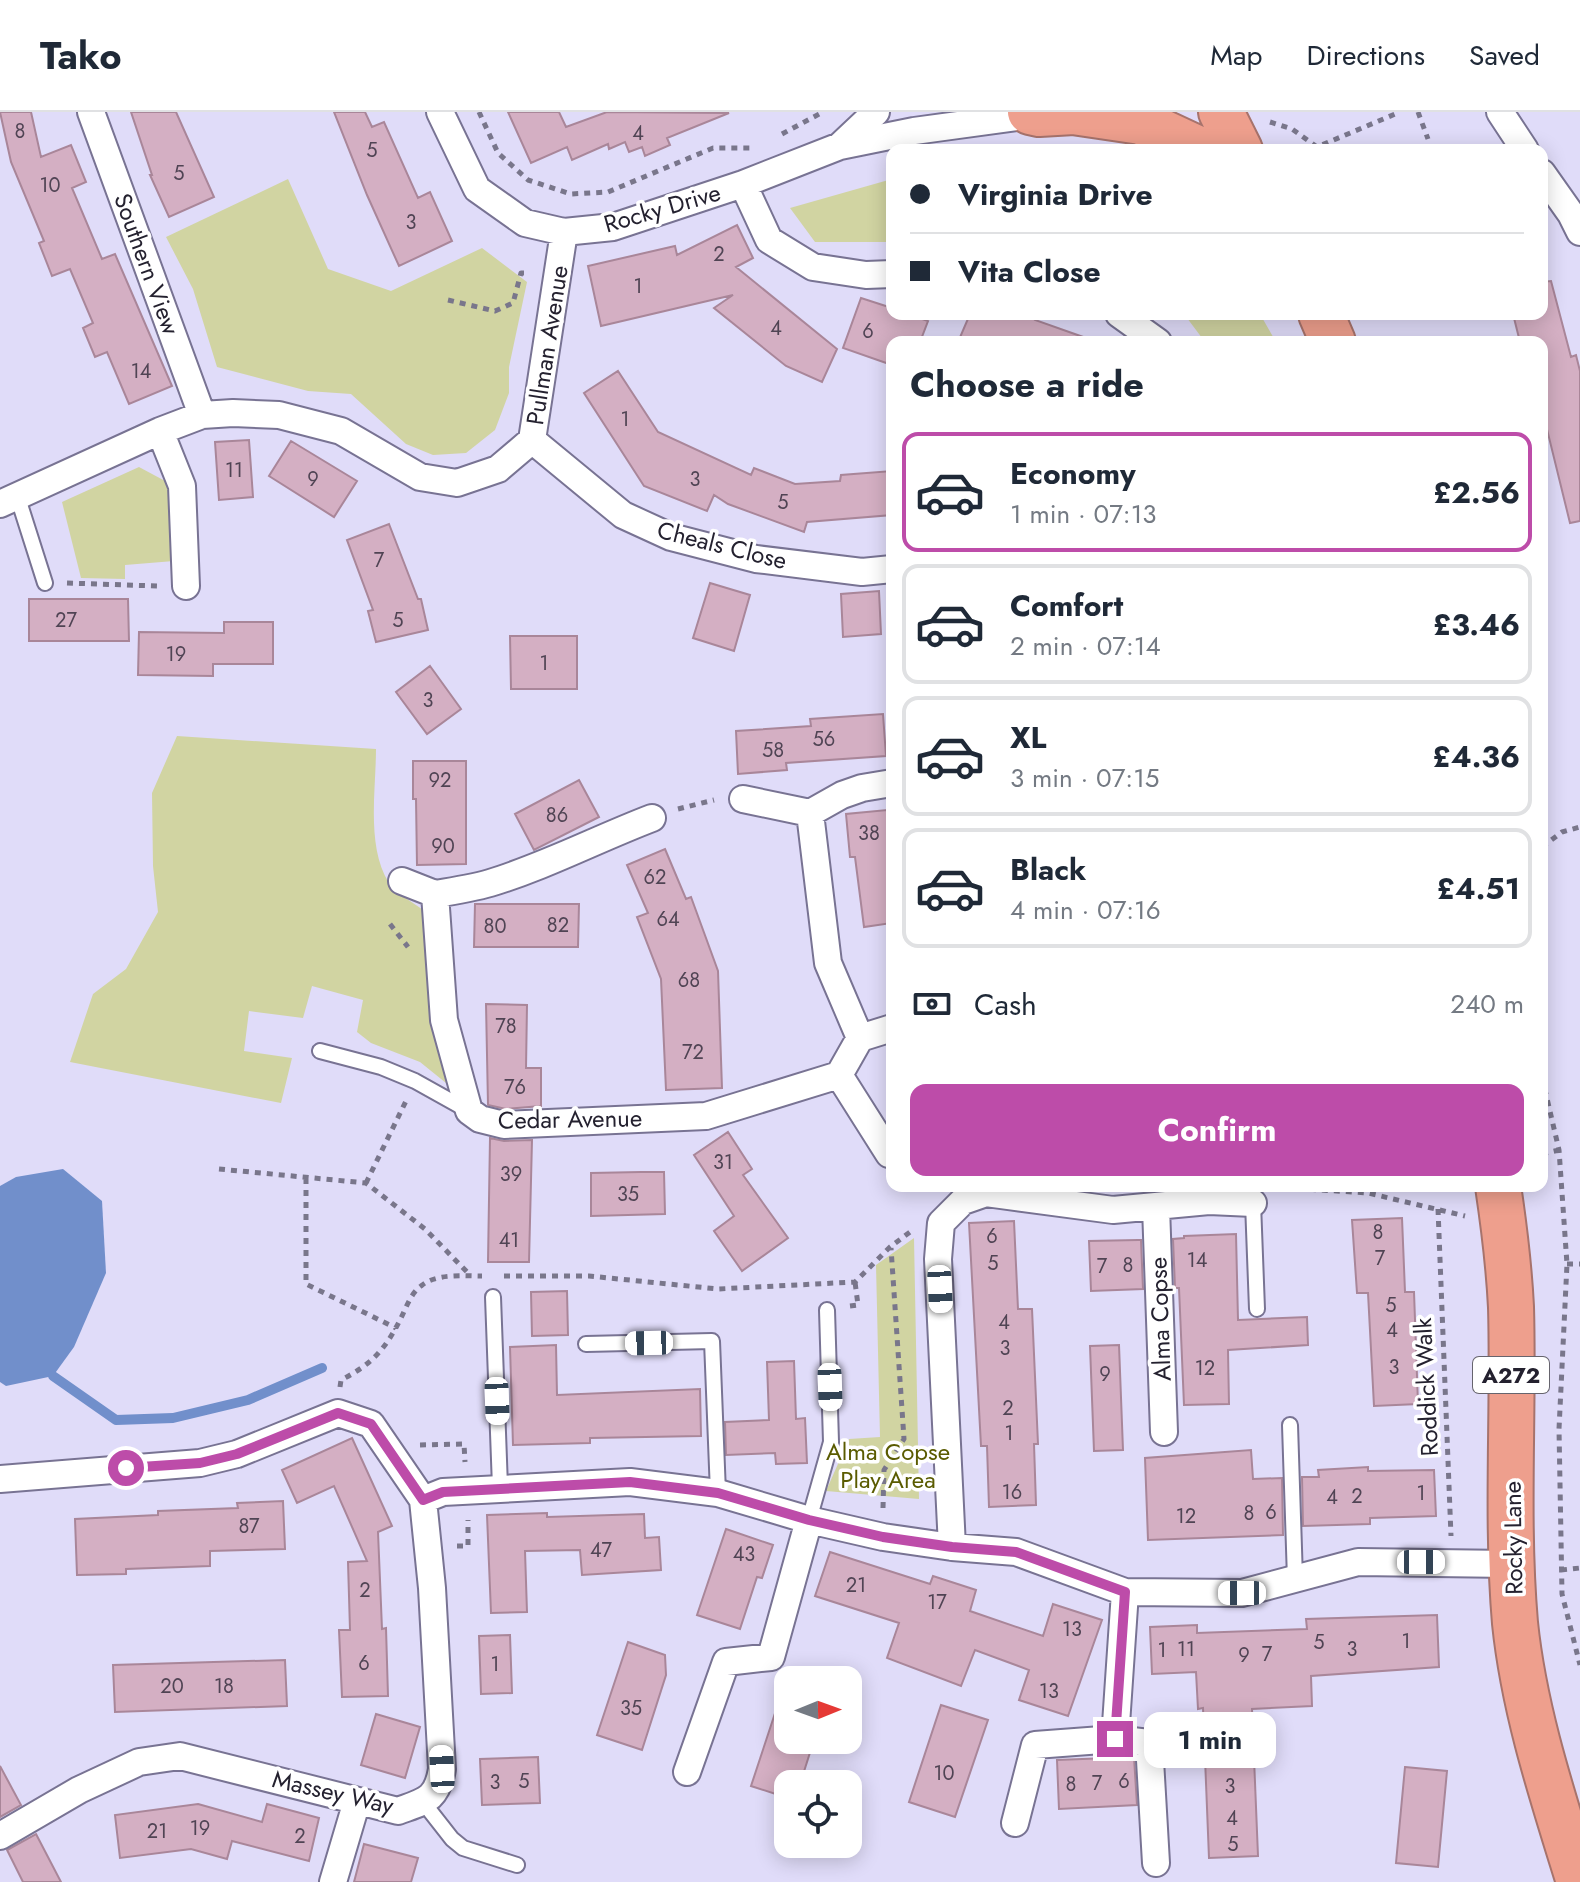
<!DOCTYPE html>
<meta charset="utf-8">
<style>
:root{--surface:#fff;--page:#f2f2f3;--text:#1f2937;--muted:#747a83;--line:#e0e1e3;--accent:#bd4ca9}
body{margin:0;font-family:Jost,sans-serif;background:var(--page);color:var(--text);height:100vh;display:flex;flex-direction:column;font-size:30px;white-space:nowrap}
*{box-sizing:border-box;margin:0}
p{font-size:26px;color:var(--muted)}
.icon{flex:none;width:44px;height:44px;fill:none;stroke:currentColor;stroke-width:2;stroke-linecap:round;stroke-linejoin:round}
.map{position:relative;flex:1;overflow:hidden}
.sheet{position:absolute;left:886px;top:224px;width:662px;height:856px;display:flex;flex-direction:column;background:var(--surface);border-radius:16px;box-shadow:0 4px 20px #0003}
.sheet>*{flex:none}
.hud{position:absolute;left:886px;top:32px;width:662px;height:176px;border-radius:16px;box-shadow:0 4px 20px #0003;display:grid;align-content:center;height:176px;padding:0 24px;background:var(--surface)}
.needle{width:52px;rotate:89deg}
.tools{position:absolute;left:774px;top:1554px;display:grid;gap:16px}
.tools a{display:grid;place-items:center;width:88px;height:88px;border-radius:16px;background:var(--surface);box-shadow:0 4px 20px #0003;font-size:40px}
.end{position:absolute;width:36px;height:36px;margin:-18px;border:10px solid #bd4ca9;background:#fff;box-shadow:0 0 0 4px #fff}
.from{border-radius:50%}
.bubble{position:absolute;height:56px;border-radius:16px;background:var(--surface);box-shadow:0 4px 20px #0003;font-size:26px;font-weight:700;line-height:56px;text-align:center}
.car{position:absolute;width:24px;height:48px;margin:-24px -12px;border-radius:10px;box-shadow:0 0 6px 2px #0007;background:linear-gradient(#fff 24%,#345 0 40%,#fff 0 76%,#345 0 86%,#fff 0)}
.hud b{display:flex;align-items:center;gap:28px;height:76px;font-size:30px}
.hud b+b{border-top:2px solid var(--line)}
.hud i{width:20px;height:20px;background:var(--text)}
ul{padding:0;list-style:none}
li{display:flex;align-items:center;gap:24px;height:120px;margin:0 16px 12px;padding:0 8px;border:4px solid var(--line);border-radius:16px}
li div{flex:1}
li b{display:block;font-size:30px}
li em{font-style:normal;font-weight:700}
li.current{border-color:var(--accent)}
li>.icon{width:72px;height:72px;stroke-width:1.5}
h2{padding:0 24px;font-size:36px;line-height:96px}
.pay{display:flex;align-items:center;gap:20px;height:88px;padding:0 24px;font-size:30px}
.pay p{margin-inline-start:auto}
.cta{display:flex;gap:16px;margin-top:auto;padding:16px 24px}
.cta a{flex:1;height:92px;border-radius:16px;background:var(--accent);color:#fff;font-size:32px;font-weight:700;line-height:92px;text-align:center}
header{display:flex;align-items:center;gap:48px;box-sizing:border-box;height:112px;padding:0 40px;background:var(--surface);border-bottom:2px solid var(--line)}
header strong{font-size:38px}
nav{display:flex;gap:44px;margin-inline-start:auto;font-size:28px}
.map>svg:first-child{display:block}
.green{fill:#d1d4a2}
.water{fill:#718fcb}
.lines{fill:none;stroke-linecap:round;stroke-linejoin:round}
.stream{stroke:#718fcb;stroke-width:10}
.building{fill:#d4afc3;stroke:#a98699;stroke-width:2}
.lane-casing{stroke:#787393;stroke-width:18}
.street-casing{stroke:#787393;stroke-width:30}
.highway-casing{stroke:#a7736c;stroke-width:48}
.path{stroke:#79768b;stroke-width:5;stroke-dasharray:6 6;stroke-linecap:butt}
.lane{stroke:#fff;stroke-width:14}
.street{stroke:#fff;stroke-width:26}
.highway{stroke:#ee9f8d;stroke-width:44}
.route{stroke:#bd4ca9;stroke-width:10}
.labels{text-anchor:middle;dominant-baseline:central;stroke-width:7;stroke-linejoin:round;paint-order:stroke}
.number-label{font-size:20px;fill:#504454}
.shield{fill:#fff;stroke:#66646d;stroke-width:2}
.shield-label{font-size:22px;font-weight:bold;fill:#24212f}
.street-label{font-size:24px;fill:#24212f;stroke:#fff}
.park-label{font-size:24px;fill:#5a5b00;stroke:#fff}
</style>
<header>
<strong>Tako</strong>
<nav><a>Map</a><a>Directions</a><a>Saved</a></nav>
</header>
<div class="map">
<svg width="1580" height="1770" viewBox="0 0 1580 1770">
<rect width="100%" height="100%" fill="#e0dcf9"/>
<path class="green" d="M288,67L328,157L391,179L482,136L527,170L509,255V281L495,318L466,341L433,343L406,332L351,282L308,279L217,255L193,177L166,125Z
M892,67V130H815L790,96Z
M1184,202H1260L1276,230H1205Z
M139,355L167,370L176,394L174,449L125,453V467L81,466L62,390Z
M177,624L376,637C376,678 366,735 389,771C396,782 413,790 423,798L432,910L446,971L420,950L371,931L357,920L363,888L312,874L303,906L249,899L244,939L292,946L281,991L70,950L93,882L126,857L158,800L153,754L152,681Z
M914,1126L919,1387L826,1379L849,1327L880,1325L876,1153Z"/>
<path class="water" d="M63,1057L102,1089L106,1161L74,1235L53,1264L6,1274L0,1270V1074L16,1065Z"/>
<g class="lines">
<path class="stream" d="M53,1264L116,1308L173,1306L248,1288L322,1256"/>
</g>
<path class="building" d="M0,0H31L41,45L71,33L86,70L72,76L102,147L115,142L172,274L129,292L107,240L95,245L83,216L93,211L70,157L52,164L39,131L44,129L11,50Z
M131,0H176L214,85L169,105L150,63H152Z
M334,0H365L372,15L384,10L418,86L430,80L452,129L399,154L367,83Z
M508,0H559L566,15L607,0L729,1L667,26L670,33L645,44L642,35L629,40L625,30L609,37L608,32L572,48L567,35L531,51Z
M737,113L753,146L736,155L837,237L822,270L786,254L714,196L733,183L601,214L588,154L675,134L677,143Z
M1551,169L1571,245L1576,243L1580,259V409L1570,411L1542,297V230H1520L1513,202H1542V170Z
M861,186L892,196V202H908L928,209L920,230H892V253L843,236Z
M970,202H1037L1035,208L1086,226L1085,230H958Z
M618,259L658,320L751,363L754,356L795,372L840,369L841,363L892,359V403L807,410L804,420L728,392L714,383L707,399L644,374L584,281Z
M249,328L253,385L219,388L215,330Z
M291,329L357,369L334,405L269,364Z
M389,412L418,487H421L428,518L376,530L368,499L373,498L347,428Z
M710,471L750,483L734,539L693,526Z
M879,479L881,522L843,525L841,482Z
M29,487H128L129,529H29Z
M224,510H273V552H213V564L138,563L139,520L224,521Z
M510,524H577V577H511Z
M430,554L461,597L427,622L396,580Z
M883,602L886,644L786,651L787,658L738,662L736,619L811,614L810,607Z
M413,649H466V752L417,753L416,687H413Z
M579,668L599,705L534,738L515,702Z
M887,698L892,747V811L864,815L855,745H850L846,702Z
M665,737L686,787L691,785L718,859L722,976L666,978L661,867L637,805L648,801L627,753Z
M475,792H579L578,835H474Z
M486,892L527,893L526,956H541V994L506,997L488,993Z
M728,1020L752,1057L743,1063L788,1126L742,1159L714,1119L734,1104L694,1043Z
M490,1026L504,1029L532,1028L529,1150H488Z
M641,1060H664L665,1102L591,1104V1061Z
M1402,1106L1405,1180H1414L1418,1292L1374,1294L1368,1181H1357L1352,1108Z
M1014,1109L1018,1197H1032L1038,1332H1034L1036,1393L989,1395L987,1334H981L969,1111Z
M1236,1122L1238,1208L1307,1205L1308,1233L1228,1238L1229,1292L1184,1293L1179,1176H1175L1173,1127L1184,1126V1124Z
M1138,1128H1141L1143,1177L1091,1179L1089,1129Z
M567,1179L568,1223L532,1224L531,1180Z
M556,1233L557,1283L700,1277L701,1324L590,1326V1331L513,1333L510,1235Z
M1119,1233L1123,1338L1094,1339L1090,1234Z
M794,1249L796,1307L805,1306L807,1351L776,1352L775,1341L726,1343L725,1310L769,1308L767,1250Z
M352,1326L392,1414L378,1420L382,1517L386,1516L388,1584L342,1585L339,1518H350L348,1450L367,1449L334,1374L297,1391L282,1358Z
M1251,1338L1253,1367L1282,1366L1283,1423L1148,1428L1145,1346Z
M1368,1355V1359L1434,1358L1436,1404L1370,1406V1412L1303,1414L1302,1365H1319L1318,1358Z
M283,1389L285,1437L210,1439V1454L126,1457V1462L77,1463L75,1407L158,1403V1399L238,1396L237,1391Z
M547,1401V1405L644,1402L645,1426L659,1425L661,1458L582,1463L580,1438L525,1439L527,1500L491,1501L487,1403Z
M726,1417L773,1433L762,1466L757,1465L740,1517L697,1503Z
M830,1440L930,1472L933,1464L976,1478L970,1499L1043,1524L1053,1492L1102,1508L1068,1604L1019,1588L1029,1558L975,1538L961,1574L887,1546L899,1511L815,1484Z
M1437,1503L1439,1555L1311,1564L1312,1594L1252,1597L1258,1744L1209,1746L1203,1596L1198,1597L1196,1560L1152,1562L1150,1515L1197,1513V1521L1307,1517L1306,1507Z
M510,1523L512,1581L481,1582L479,1524Z
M628,1530L665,1543L666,1563L642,1638L597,1623Z
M285,1548L287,1594L115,1600L113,1553Z
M783,1577H788V1628H814L800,1672H788V1686L751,1674Z
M941,1593L988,1608L955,1705L909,1690Z
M376,1602L420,1615L405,1666L361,1653Z
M538,1645L540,1691L482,1693L480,1647Z
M1134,1645L1137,1693L1059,1697L1057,1648Z
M0,1654L21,1693L0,1705Z
M1405,1655L1447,1659L1438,1755L1396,1751Z
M198,1692L262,1710L267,1692L319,1706L309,1749L232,1729L227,1747L191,1737L120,1746L115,1703Z
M36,1722L61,1770H23L7,1738Z
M364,1732L418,1746L411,1770H354Z"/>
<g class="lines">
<defs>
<path id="lane" d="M17,383L45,471
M320,939L381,955L415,969L467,998
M1253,1091L1257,1197
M493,1185L500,1375
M586,1232L712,1229L718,1381
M1290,1313L1295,1467
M809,1408L831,1330L827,1198
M423,1690L452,1727L463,1736L517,1753"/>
<path id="street" d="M91,0L202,303
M440,0L477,77L525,111L564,120L613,115L743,72L840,34L914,19L1039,2
M1500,0L1525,38
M840,34L876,0
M1542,61L1571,102L1580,120
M743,72L769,128L813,155L866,163L892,162
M1119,202L1158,230
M160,319L182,374L186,474
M532,328L623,403L671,425L756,447L862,460L892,457
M0,392L160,319L202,303L233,301L279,303L341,319L420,365L457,371L498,357L532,328L564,120
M743,687L810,701L842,683L862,676L892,671
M810,701L828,851L860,926
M652,706C597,727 546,754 490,771C473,776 454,779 435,782L444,908L469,999L480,1007L504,1013L706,1004L839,963L860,926L892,916
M402,769L435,782
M839,963L889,1042
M1156,1095L1164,1320
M0,1367L200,1351L237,1342L338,1301L371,1312L423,1388
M423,1388L443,1380L630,1370L718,1381L809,1408L883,1425L952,1435L1016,1440L1125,1480L1242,1481L1358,1450L1511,1452
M952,1435L938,1147L941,1111L963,1089L986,1081L1113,1098L1209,1089L1253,1091
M1115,1627L1149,1631L1156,1751
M687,1660L726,1550L771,1545L809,1408
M1015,1711L1035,1633L1115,1627L1125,1480
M0,1724L79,1678L139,1650L180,1644L398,1699C425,1689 437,1688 442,1657L432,1476L423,1388
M333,1770L357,1689"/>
<path id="highway" d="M1030,0L1039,2L1074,0
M1073,0L1141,10L1201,38
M1221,0L1240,38
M1321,202L1333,230
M1498,1074C1504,1114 1509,1155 1511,1195C1514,1300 1506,1406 1515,1511C1524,1599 1553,1686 1579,1770"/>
</defs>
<use href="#lane" class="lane-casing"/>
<use href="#street" class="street-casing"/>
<use href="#highway" class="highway-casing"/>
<path class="path" d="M479,0L498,41L528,68L571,82L608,80L713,36H751
M1418,0L1428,27
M1270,10L1292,17L1317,35L1400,0
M782,22L823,0
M448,188L495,199L513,191L521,161H529
M67,471L157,474
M678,697L714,688
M1542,735L1562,720L1580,715
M390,812L408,835
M1542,965L1559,1038L1567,1152L1559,1317L1562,1482L1580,1553
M1542,1042L1559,1038
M219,1057L366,1071L425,1117L470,1163
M306,1066V1172L396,1216
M366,1071L406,989
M1274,1075L1368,1081L1465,1104
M1438,1097L1451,1424
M1567,1152H1580
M504,1164H589L718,1177L855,1170L890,1135L910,1120
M850,1194L858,1193L855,1170
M340,1275L341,1268C372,1252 385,1238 401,1206C406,1196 411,1181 421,1174C436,1161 464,1164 482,1164
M420,1333L464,1332L465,1350
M883,1396L884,1358L904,1327L891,1136
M457,1434H468V1408
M1561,1458L1580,1456"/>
<use href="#lane" class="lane"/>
<use href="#street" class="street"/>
<use href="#highway" class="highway"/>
</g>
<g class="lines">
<path class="route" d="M126,1356L200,1351L237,1342L338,1301L371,1312L423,1388L443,1380L630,1370L718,1381L809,1408L883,1425L952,1435L1016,1440L1125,1480L1115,1627"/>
</g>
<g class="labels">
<g class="number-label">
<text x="20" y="19">8</text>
<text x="638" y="21">4</text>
<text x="372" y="38">5</text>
<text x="179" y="61">5</text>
<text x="50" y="73">10</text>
<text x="411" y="110">3</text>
<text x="719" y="142">2</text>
<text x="638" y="174">1</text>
<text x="776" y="216">4</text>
<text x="868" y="219">6</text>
<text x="141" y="259">14</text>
<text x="625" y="307">1</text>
<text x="234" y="358">11</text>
<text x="313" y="367">9</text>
<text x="695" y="367">3</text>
<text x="783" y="390">5</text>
<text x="379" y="448">7</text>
<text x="66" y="508">27</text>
<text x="398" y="508">5</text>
<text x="176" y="542">19</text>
<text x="544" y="551">1</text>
<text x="428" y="588">3</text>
<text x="824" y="627">56</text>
<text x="773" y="638">58</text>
<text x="440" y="668">92</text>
<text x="557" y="703">86</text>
<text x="869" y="721">38</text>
<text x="443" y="734">90</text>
<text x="655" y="765">62</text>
<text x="668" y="807">64</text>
<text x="558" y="813">82</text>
<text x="495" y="814">80</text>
<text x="689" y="868">68</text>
<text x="506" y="914">78</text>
<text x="693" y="940">72</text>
<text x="515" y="975">76</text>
<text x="723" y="1050">31</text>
<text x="511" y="1062">39</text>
<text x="628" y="1082">35</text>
<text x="1378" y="1120">8</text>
<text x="992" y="1124">6</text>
<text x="509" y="1128">41</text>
<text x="1380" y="1146">7</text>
<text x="1197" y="1148">14</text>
<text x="993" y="1151">5</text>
<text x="1128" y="1153">8</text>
<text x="1102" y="1154">7</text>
<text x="1391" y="1193">5</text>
<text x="1004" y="1210">4</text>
<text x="1392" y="1218">4</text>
<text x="1005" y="1236">3</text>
<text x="1394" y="1255">3</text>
<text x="1205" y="1256">12</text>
<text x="1105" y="1262">9</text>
<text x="1008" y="1296">2</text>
<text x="1009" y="1321">1</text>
<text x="1012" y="1380">16</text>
<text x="1421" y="1381">1</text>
<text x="1357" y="1384">2</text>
<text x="1332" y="1385">4</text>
<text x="1271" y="1400">6</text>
<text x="1249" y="1401">8</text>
<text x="1186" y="1404">12</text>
<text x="249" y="1414">87</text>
<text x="601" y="1438">47</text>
<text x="744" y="1442">43</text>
<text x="856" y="1473">21</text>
<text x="365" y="1478">2</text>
<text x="937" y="1490">17</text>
<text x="1072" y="1517">13</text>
<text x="1406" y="1529">1</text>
<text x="1319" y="1530">5</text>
<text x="1186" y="1537">11</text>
<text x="1352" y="1537">3</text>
<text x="1162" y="1538">1</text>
<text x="1267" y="1542">7</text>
<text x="1244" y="1543">9</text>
<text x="364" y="1551">6</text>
<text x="495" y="1552">1</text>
<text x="172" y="1574">20</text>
<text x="224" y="1574">18</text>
<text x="1049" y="1579">13</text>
<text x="631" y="1596">35</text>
<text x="944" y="1661">10</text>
<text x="524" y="1669">5</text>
<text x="1124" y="1669">6</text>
<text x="495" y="1670">3</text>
<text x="1097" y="1671">7</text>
<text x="1071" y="1672">8</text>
<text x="1230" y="1674">3</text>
<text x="1232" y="1706">4</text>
<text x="200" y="1716">19</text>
<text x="157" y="1719">21</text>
<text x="300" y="1724">2</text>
<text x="1233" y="1732">5</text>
</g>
<rect class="shield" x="1473" y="1245" width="76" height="36" rx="6"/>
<g class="shield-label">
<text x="1511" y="1263">A272</text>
</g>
<g class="street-label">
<text transform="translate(662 96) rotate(-16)">Rocky Drive</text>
<text transform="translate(147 152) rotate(70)">Southern View</text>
<text transform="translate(547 233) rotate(-81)">Pullman Avenue</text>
<text transform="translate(722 433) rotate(14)">Cheals Close</text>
<text transform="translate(570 1007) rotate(-1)">Cedar Avenue</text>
<text transform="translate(1160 1207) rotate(-92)">Alma Copse</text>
<text transform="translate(1426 1275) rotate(-93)">Roddick Walk</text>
<text transform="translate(1513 1426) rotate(-91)">Rocky Lane</text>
<text transform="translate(333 1680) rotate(13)">Massey Way</text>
</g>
<g class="park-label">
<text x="888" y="1339">Alma Copse<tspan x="888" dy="28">Play Area</tspan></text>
</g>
</g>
</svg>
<div class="tools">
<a><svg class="needle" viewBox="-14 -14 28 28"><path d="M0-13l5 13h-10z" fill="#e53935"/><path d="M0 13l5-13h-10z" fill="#747a83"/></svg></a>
<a><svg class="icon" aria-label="locate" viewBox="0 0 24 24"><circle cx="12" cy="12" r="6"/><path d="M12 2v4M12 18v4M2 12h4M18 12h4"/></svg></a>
</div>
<i class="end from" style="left:126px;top:1356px"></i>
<i class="end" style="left:1115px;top:1627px"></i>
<div class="bubble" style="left:1144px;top:1600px;width:132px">1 min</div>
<i class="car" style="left:940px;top:1177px;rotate:177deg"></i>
<i class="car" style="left:649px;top:1231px;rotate:269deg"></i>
<i class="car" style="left:830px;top:1275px;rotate:178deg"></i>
<i class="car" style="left:497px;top:1289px;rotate:178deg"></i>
<i class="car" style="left:1421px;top:1450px;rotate:90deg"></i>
<i class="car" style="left:1242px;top:1481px;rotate:270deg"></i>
<i class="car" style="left:442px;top:1657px;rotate:357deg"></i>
<div class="hud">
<b><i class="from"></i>Virginia Drive</b>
<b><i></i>Vita Close</b>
</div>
<section class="sheet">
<h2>Choose a ride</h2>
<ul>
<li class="current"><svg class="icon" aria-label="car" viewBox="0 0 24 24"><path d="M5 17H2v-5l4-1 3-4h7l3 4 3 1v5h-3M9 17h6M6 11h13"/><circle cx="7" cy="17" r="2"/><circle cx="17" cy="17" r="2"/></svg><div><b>Economy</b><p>1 min · 07:13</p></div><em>£2.56</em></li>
<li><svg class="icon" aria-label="car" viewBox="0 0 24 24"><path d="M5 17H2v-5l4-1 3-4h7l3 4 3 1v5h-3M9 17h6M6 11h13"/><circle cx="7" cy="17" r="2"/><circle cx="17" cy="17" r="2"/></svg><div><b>Comfort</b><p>2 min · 07:14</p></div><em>£3.46</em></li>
<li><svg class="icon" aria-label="car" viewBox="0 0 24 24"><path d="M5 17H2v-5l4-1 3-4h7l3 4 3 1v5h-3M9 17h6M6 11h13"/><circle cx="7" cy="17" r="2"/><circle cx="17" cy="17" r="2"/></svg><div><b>XL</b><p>3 min · 07:15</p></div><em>£4.36</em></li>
<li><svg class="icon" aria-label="car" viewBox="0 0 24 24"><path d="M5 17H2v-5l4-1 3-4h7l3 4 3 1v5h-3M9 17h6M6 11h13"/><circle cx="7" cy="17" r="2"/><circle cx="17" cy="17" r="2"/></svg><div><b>Black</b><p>4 min · 07:16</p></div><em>£4.51</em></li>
</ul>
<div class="pay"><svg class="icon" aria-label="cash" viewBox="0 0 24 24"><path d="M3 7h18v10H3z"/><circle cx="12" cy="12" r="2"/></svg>Cash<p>240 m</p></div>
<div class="cta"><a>Confirm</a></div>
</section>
</div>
